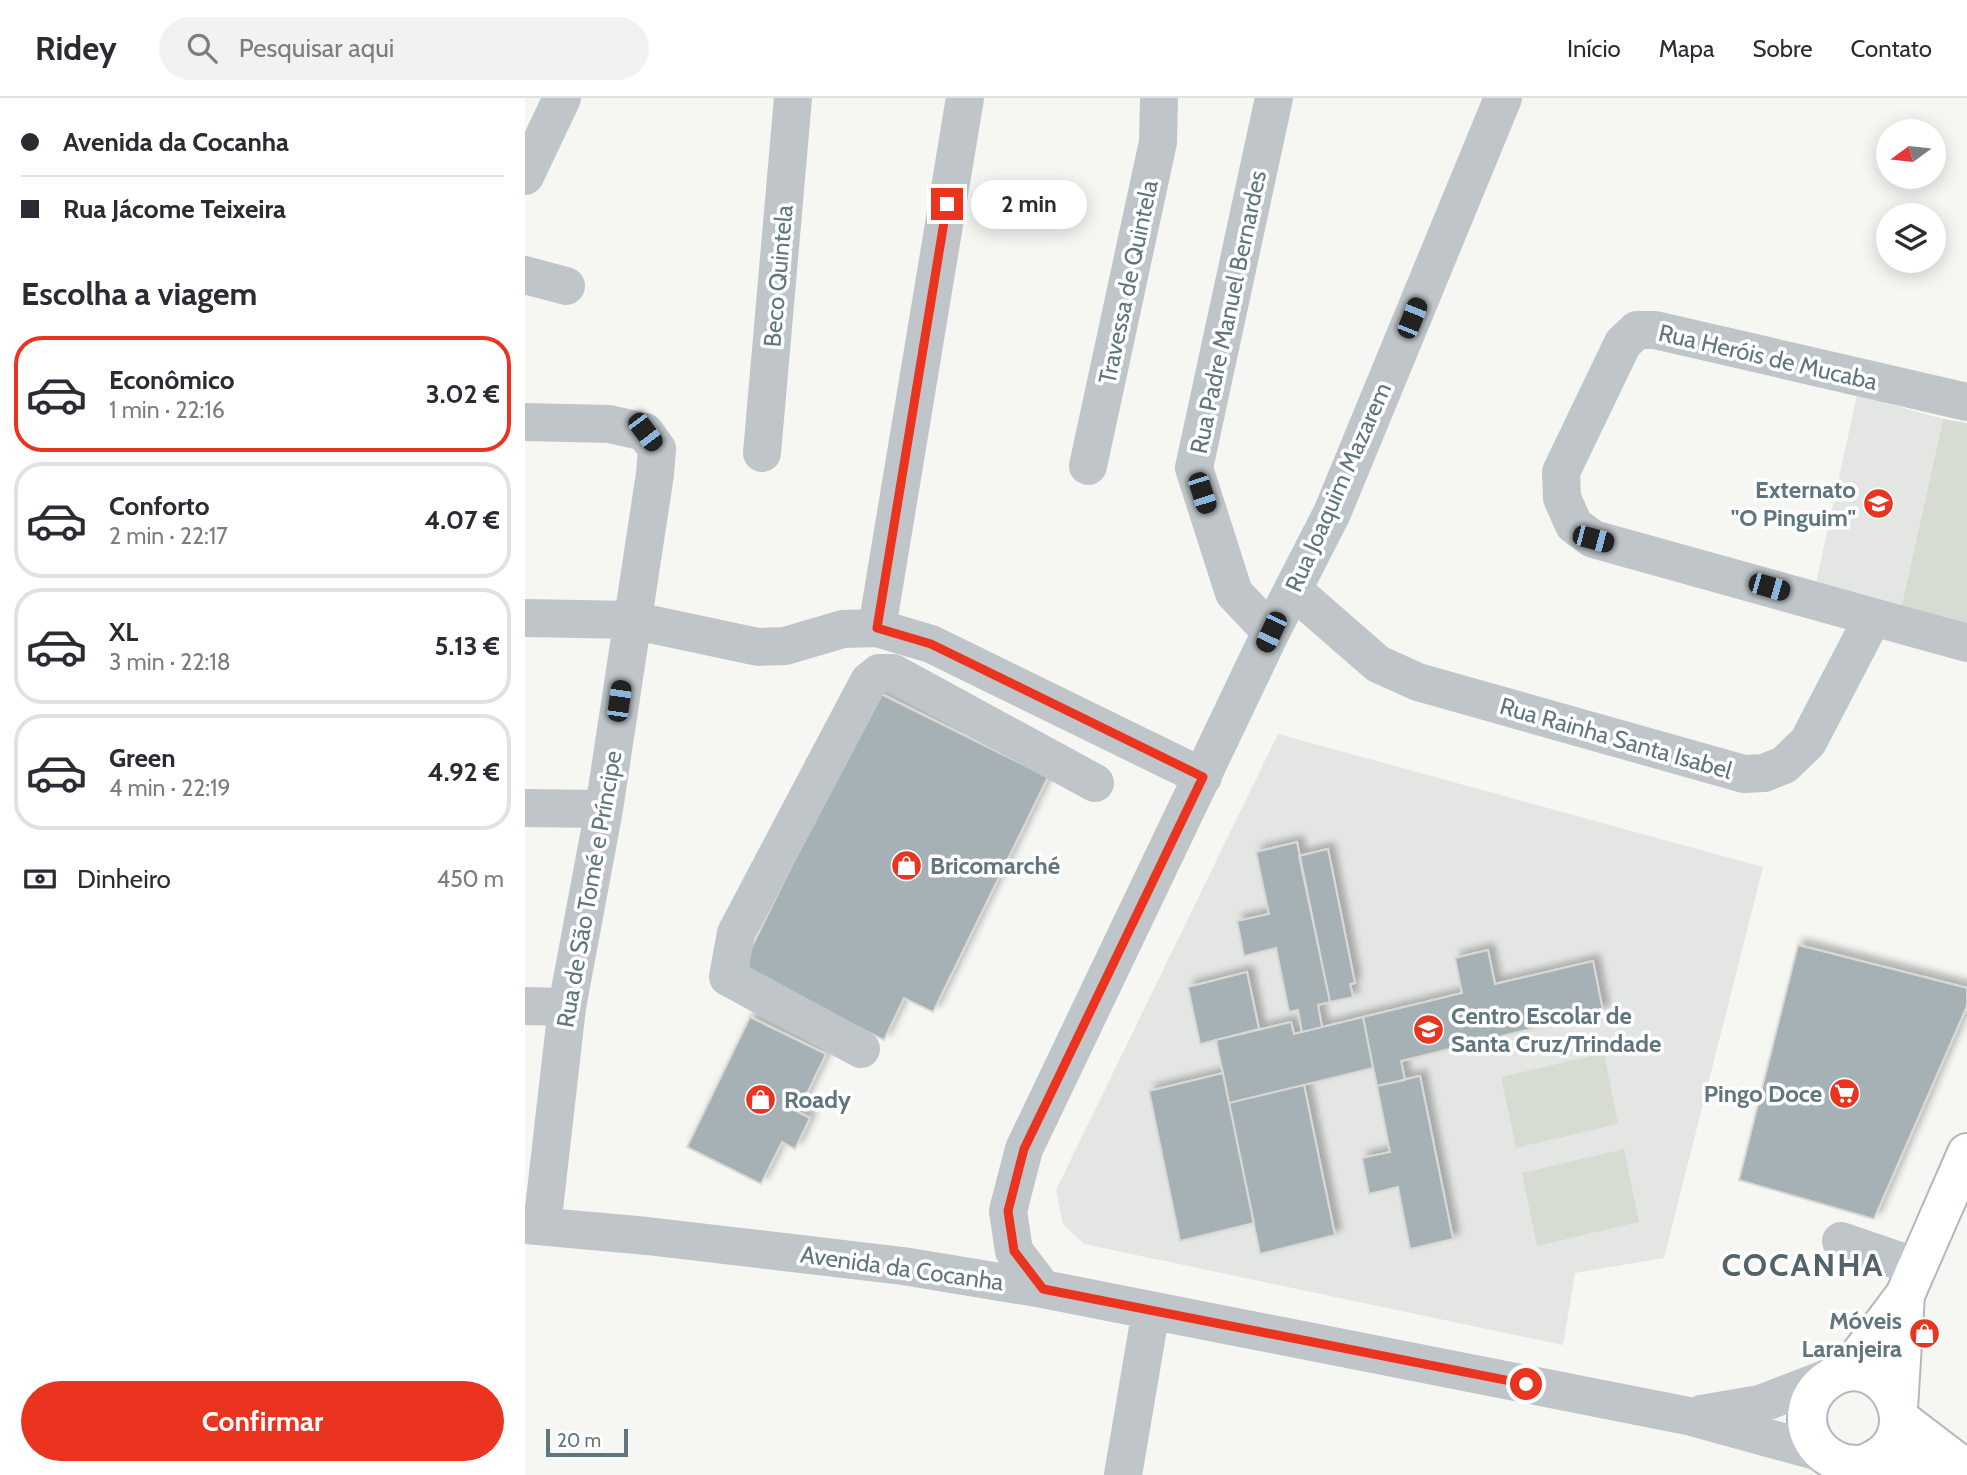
<!DOCTYPE html>
<html lang="pt">
<meta charset="utf-8">
<style>
:root{--surface:#fff;--page:#f2f2f3;--text:#2b2b33;--muted:#7c7c81;--line:#e1e1e2;--accent:#ea341f}
body{margin:0;font-family:Cabin,sans-serif;background:var(--page);color:var(--text);height:100vh;display:flex;flex-direction:column;font-size:26px;white-space:nowrap}
*{box-sizing:border-box;margin:0}
p{font-size:23px;color:var(--muted)}
.icon{flex:none;width:38px;height:38px;fill:none;stroke:currentColor;stroke-width:2;stroke-linecap:round;stroke-linejoin:round}
.map{position:relative;flex:1;overflow:hidden}
.sheet{display:flex;flex-direction:column;background:var(--surface);width:525px}
.sheet>*{flex:none}
.top-card{display:grid;align-content:center;height:154px;padding:0 21px;background:var(--surface)}
.needle{width:46px;rotate:255deg}
.controls{position:absolute;left:1351px;top:21px;display:grid;gap:14px}
.controls a{display:grid;place-items:center;width:70px;height:70px;border-radius:50%;background:var(--surface);box-shadow:0 4px 18px #0003;font-size:35px}
.scale{position:absolute;left:21px;bottom:18px;width:82px;box-sizing:border-box;padding-left:7px;border:4px solid #60767f;border-top:0;font-size:19px;line-height:24px;white-space:nowrap;color:#60767f;-webkit-text-stroke:5px #fff;paint-order:stroke}
.end{position:absolute;width:32px;height:32px;margin:-16px;border:9px solid #ea341f;background:#fff;box-shadow:0 0 0 4px #fff}
.from{border-radius:50%}
.bubble{position:absolute;height:49px;border-radius:24px;background:var(--surface);box-shadow:0 4px 18px #0003;font-size:23px;font-weight:800;line-height:49px;text-align:center}
.car{position:absolute;width:21px;height:42px;margin:-21px -10px;border-radius:9px;box-shadow:0 0 5px 2px #0007;background:linear-gradient(#222 24%,#8ab4d8 0 40%,#222 0 76%,#8ab4d8 0 86%,#222 0)}
.top-card b{display:flex;align-items:center;gap:24px;height:66px;font-size:26px}
.top-card b+b{border-top:2px solid var(--line)}
.top-card i{width:18px;height:18px;background:var(--text)}
ul{padding:0;list-style:none}
li{display:flex;align-items:center;gap:21px;height:116px;margin:0 14px 10px;padding:0 7px;border:4px solid var(--line);border-radius:28px}
li div{flex:1}
li b{display:block;font-size:26px}
li em{font-style:normal;font-weight:800}
li.on{border-color:var(--accent)}
li>.icon{width:63px;height:63px;stroke-width:1.5}
h2{padding:0 21px;font-size:32px;line-height:84px}
.pay{display:flex;align-items:center;gap:18px;height:77px;padding:0 21px;font-size:26px}
.pay p{margin-inline-start:auto}
.cta{display:flex;gap:14px;margin-top:auto;padding:14px 21px}
.cta a{flex:1;height:80px;border-radius:42px;background:var(--accent);color:#fff;font-size:28px;font-weight:800;line-height:80px;text-align:center}
header{display:flex;align-items:center;gap:42px;box-sizing:border-box;height:98px;padding:0 35px;background:var(--surface);border-bottom:2px solid var(--line)}
header strong{font-size:33px}
nav{display:flex;gap:38px;margin-inline-start:auto;font-size:24px}
.search{width:490px;height:63px;background:var(--page);display:flex;align-items:center;gap:18px;box-sizing:border-box;padding:0 24px;border-radius:38px;color:var(--muted);font-size:26px}
main{display:flex;flex:1;min-height:0}
.map>svg:first-child{display:block}
.built{fill:#e4e6e4}
.green{fill:#d7dcd2}
.building{fill:#a6b1b5;stroke:#d8d8d5;stroke-width:2;filter:url(#shadow)}
.lines{fill:none;stroke-linecap:round;stroke-linejoin:round}
.major-casing{stroke:#b2b9bc;stroke-width:42}
.minor{stroke:#bfc5c8;stroke-width:38}
.major{stroke:#fff;stroke-width:38}
.route{stroke:#ea341f;stroke-width:9}
.labels{text-anchor:middle;dominant-baseline:central;stroke-width:7;stroke-linejoin:round;paint-order:stroke}
.street-label{font-size:24px;fill:#60767f;stroke:#fff}
.poi-label{font-size:24px;font-weight:bold;fill:#60767f;stroke:#fff;text-anchor:end}
.district-label{font-size:32px;font-weight:bold;letter-spacing:2px;fill:#52636a;stroke:#fff}
</style>
<header>
<strong>Ridey</strong>
<div class="search"><svg class="icon" aria-label="search" viewBox="0 0 24 24"><circle cx="10" cy="10" r="6"/><path d="M15 15l6 6"/></svg>Pesquisar aqui</div>
<nav><a>Início</a><a>Mapa</a><a>Sobre</a><a>Contato</a></nav>
</header>
<main>
<section class="sheet">
<div class="top-card">
<b><i class="from"></i>Avenida da Cocanha</b>
<b><i></i>Rua Jácome Teixeira</b>
</div>
<h2>Escolha a viagem</h2>
<ul>
<li class="on"><svg class="icon" aria-label="car" viewBox="0 0 24 24"><path d="M5 17H2v-5l4-1 3-4h7l3 4 3 1v5h-3M9 17h6M6 11h13"/><circle cx="7" cy="17" r="2"/><circle cx="17" cy="17" r="2"/></svg><div><b>Econômico</b><p>1 min · 22:16</p></div><em>3.02 €</em></li>
<li><svg class="icon" aria-label="car" viewBox="0 0 24 24"><path d="M5 17H2v-5l4-1 3-4h7l3 4 3 1v5h-3M9 17h6M6 11h13"/><circle cx="7" cy="17" r="2"/><circle cx="17" cy="17" r="2"/></svg><div><b>Conforto</b><p>2 min · 22:17</p></div><em>4.07 €</em></li>
<li><svg class="icon" aria-label="car" viewBox="0 0 24 24"><path d="M5 17H2v-5l4-1 3-4h7l3 4 3 1v5h-3M9 17h6M6 11h13"/><circle cx="7" cy="17" r="2"/><circle cx="17" cy="17" r="2"/></svg><div><b>XL</b><p>3 min · 22:18</p></div><em>5.13 €</em></li>
<li><svg class="icon" aria-label="car" viewBox="0 0 24 24"><path d="M5 17H2v-5l4-1 3-4h7l3 4 3 1v5h-3M9 17h6M6 11h13"/><circle cx="7" cy="17" r="2"/><circle cx="17" cy="17" r="2"/></svg><div><b>Green</b><p>4 min · 22:19</p></div><em>4.92 €</em></li>
</ul>
<div class="pay"><svg class="icon" aria-label="cash" viewBox="0 0 24 24"><path d="M3 7h18v10H3z"/><circle cx="12" cy="12" r="2"/></svg>Dinheiro<p>450 m</p></div>
<div class="cta"><a>Confirmar</a></div>
</section>
<div class="map">
<svg width="1442" height="1377" viewBox="0 0 1442 1377">
<defs>
<filter id="shadow"><feDropShadow dx="6" dy="-6" stdDeviation="3.5" flood-color="#0004"/></filter>
</defs>
<rect width="100%" height="100%" fill="#f6f6f3"/>
<path class="built" d="M1332,297L1418,321L1375,515L1290,490Z
M753,636L1238,769L1139,1160L1050,1175L1038,1247L559,1146L538,1126L531,1092Z"/>
<path class="green" d="M1418,321L1442,325V533L1375,515Z
M1079,955L1093,1026L991,1050L976,979Z
M1099,1051L1114,1124L1012,1148L997,1075Z"/>
<path class="building" d="M352,594L523,679L408,914L379,900L359,942L216,871Z
M772,744L805,904L793,907L797,929L777,934L773,912L764,914L751,850L719,858L712,823L744,816L731,754Z
M803,751L830,885L825,886L828,899L805,904L774,758Z
M1273,847L1442,890V908L1349,1121L1214,1082Z
M963,852L970,886L1068,863L1078,913L876,963L880,982L852,988L838,919L937,895L930,860Z
M722,874L734,931L675,946L663,889Z
M225,919L301,956L273,1014L285,1020L270,1051L257,1044L236,1086L162,1049Z
M838,919L848,970L704,1005L691,942L766,924L769,936Z
M698,975L729,1125L655,1143L624,993Z
M895,978L928,1141L885,1151L873,1089L844,1096L837,1060L865,1054L852,988Z
M779,987L810,1137L735,1156L704,1005Z"/>
<g class="lines">
<defs>
<path id="major" d="M1322,1274L1380,1197L1442,1055
M1373,1310L1380,1197
M1374,1320L1442,1372
M1336,1367C1411,1344 1361,1247 1306,1280C1296,1286 1289,1294 1285,1304C1275,1333 1292,1357 1319,1366L1442,1376"/>
</defs>
<use href="#major" class="major-casing"/>
<path class="minor" d="M0,78L37,0
M0,177L41,188
M0,324L84,326L120,334L132,351L130,376L79,711L42,909L17,1128
M237,355L268,0
M563,368L633,44L634,0
M768,492L853,566L893,584L1219,676L1239,675L1259,667L1283,644L1348,519L1442,545
M1348,519L1068,441L1049,427L1037,400L1036,374L1098,245L1112,232H1130L1442,304
M0,520L106,522L233,549L260,548L318,531L352,530L406,546L678,679
M352,530L440,0
M746,534L709,495L669,370L749,0
M0,710L79,711
M0,908L42,909
M336,951L203,879L211,835L344,583L354,575H368L570,685
M0,1127L122,1138L378,1168L518,1191L1163,1318L1298,1355
M1316,1143L1392,1169
M518,1191L489,1153L483,1113L499,1051L746,534L807,415L978,0
M1176,1316L1235,1306L1311,1277
M598,1377L626,1212"/>
<use href="#major" class="major"/>
</g>
<g class="lines">
<path class="route" d="M422,106L352,530L406,546L678,679L499,1051L483,1113L489,1153L518,1191L1001,1286"/>
</g>
<defs>
<symbol id="school-disc" viewBox="-11 -11 22 22"><circle r="9.5" fill="#ea341f" stroke="#fff"/><path d="M0-5L7-2L0 1L-7-2ZM-4 1L0 2.5L4 1V4Q0 6-4 4Z" fill="#fff"/></symbol>
<symbol id="shop-disc" viewBox="-11 -11 22 22"><circle r="9.5" fill="#ea341f" stroke="#fff"/><path d="M-5-2.5h2.3a2.7 3.5 0 0 1 5.4 0H5L5.5 6h-11ZM-1.5-2.5h3a1.5 2.3 0 0 0-3 0Z" fill="#fff"/></symbol>
<symbol id="supermarket-disc" viewBox="-11 -11 22 22"><circle r="9.5" fill="#ea341f" stroke="#fff"/><path d="M-6-5.5h2.5l.6 2H6L4.5 2H-2.5L-4.4-4H-6ZM-1.5 3.2a1.3 1.3 0 1 0 .1 0ZM3 3.2a1.3 1.3 0 1 0 .1 0Z" fill="#fff"/></symbol>
</defs>
<g fill-rule="evenodd">
<use href="#school-disc" x="1336" y="388" width="35" height="35"/>
<use href="#shop-disc" x="364" y="750" width="35" height="35"/>
<use href="#school-disc" x="886" y="914" width="35" height="35"/>
<use href="#supermarket-disc" x="1302" y="978" width="35" height="35"/>
<use href="#shop-disc" x="218" y="984" width="35" height="35"/>
<use href="#shop-disc" x="1382" y="1218" width="35" height="35"/>
</g>
<g class="labels">
<g class="street-label">
<text transform="translate(253 178) rotate(-85)">Beco Quintela</text>
<text transform="translate(603 184) rotate(-78)">Travessa de Quintela</text>
<text transform="translate(703 214) rotate(-78)">Rua Padre Manuel Bernardes</text>
<text transform="translate(1243 259) rotate(13)">Rua Heróis de Mucaba</text>
<text transform="translate(813 389) rotate(-66)">Rua Joaquim Mazarem</text>
<text transform="translate(1091 640) rotate(16)">Rua Rainha Santa Isabel</text>
<text transform="translate(64 791) rotate(-80)">Rua de São Tomé e Príncipe</text>
<text transform="translate(377 1170) rotate(8)">Avenida da Cocanha</text>
</g>
<g class="poi-label">
<text x="1331" y="391">Externato<tspan x="1331" dy="28">"O Pinguim"</tspan></text>
<text x="405" y="767" text-anchor="start">Bricomarché</text>
<text x="926" y="917" text-anchor="start">Centro Escolar de<tspan x="926" dy="28">Santa Cruz/Trindade</tspan></text>
<text x="1297" y="995">Pingo Doce</text>
<text x="259" y="1001" text-anchor="start">Roady</text>
<text x="1377" y="1222">Móveis<tspan x="1377" dy="28">Laranjeira</tspan></text>
</g>
<g class="district-label">
<text x="1278" y="1166">COCANHA</text>
</g>
</g>
</svg>
<div class="controls">
<a><svg class="needle" viewBox="-14 -14 28 28"><path d="M0-13l5 13h-10z" fill="#e53935"/><path d="M0 13l5-13h-10z" fill="#7c7c81"/></svg></a>
<a><svg class="icon" aria-label="layers" viewBox="0 0 24 24"><path d="M12 4l9 5-9 5-9-5zM3 14l9 5 9-5"/></svg></a>
</div>
<div class="scale">20 m</div>
<i class="end from" style="left:1001px;top:1286px"></i>
<i class="end" style="left:422px;top:106px"></i>
<div class="bubble" style="left:446px;top:82px;width:116px">2 min</div>
<i class="car" style="left:887px;top:220px;rotate:22deg"></i>
<i class="car" style="left:120px;top:334px;rotate:143deg"></i>
<i class="car" style="left:677px;top:395px;rotate:162deg"></i>
<i class="car" style="left:1068px;top:441px;rotate:105deg"></i>
<i class="car" style="left:1244px;top:489px;rotate:106deg"></i>
<i class="car" style="left:746px;top:534px;rotate:205deg"></i>
<i class="car" style="left:94px;top:603px;rotate:8deg"></i>
</div>
</main>
